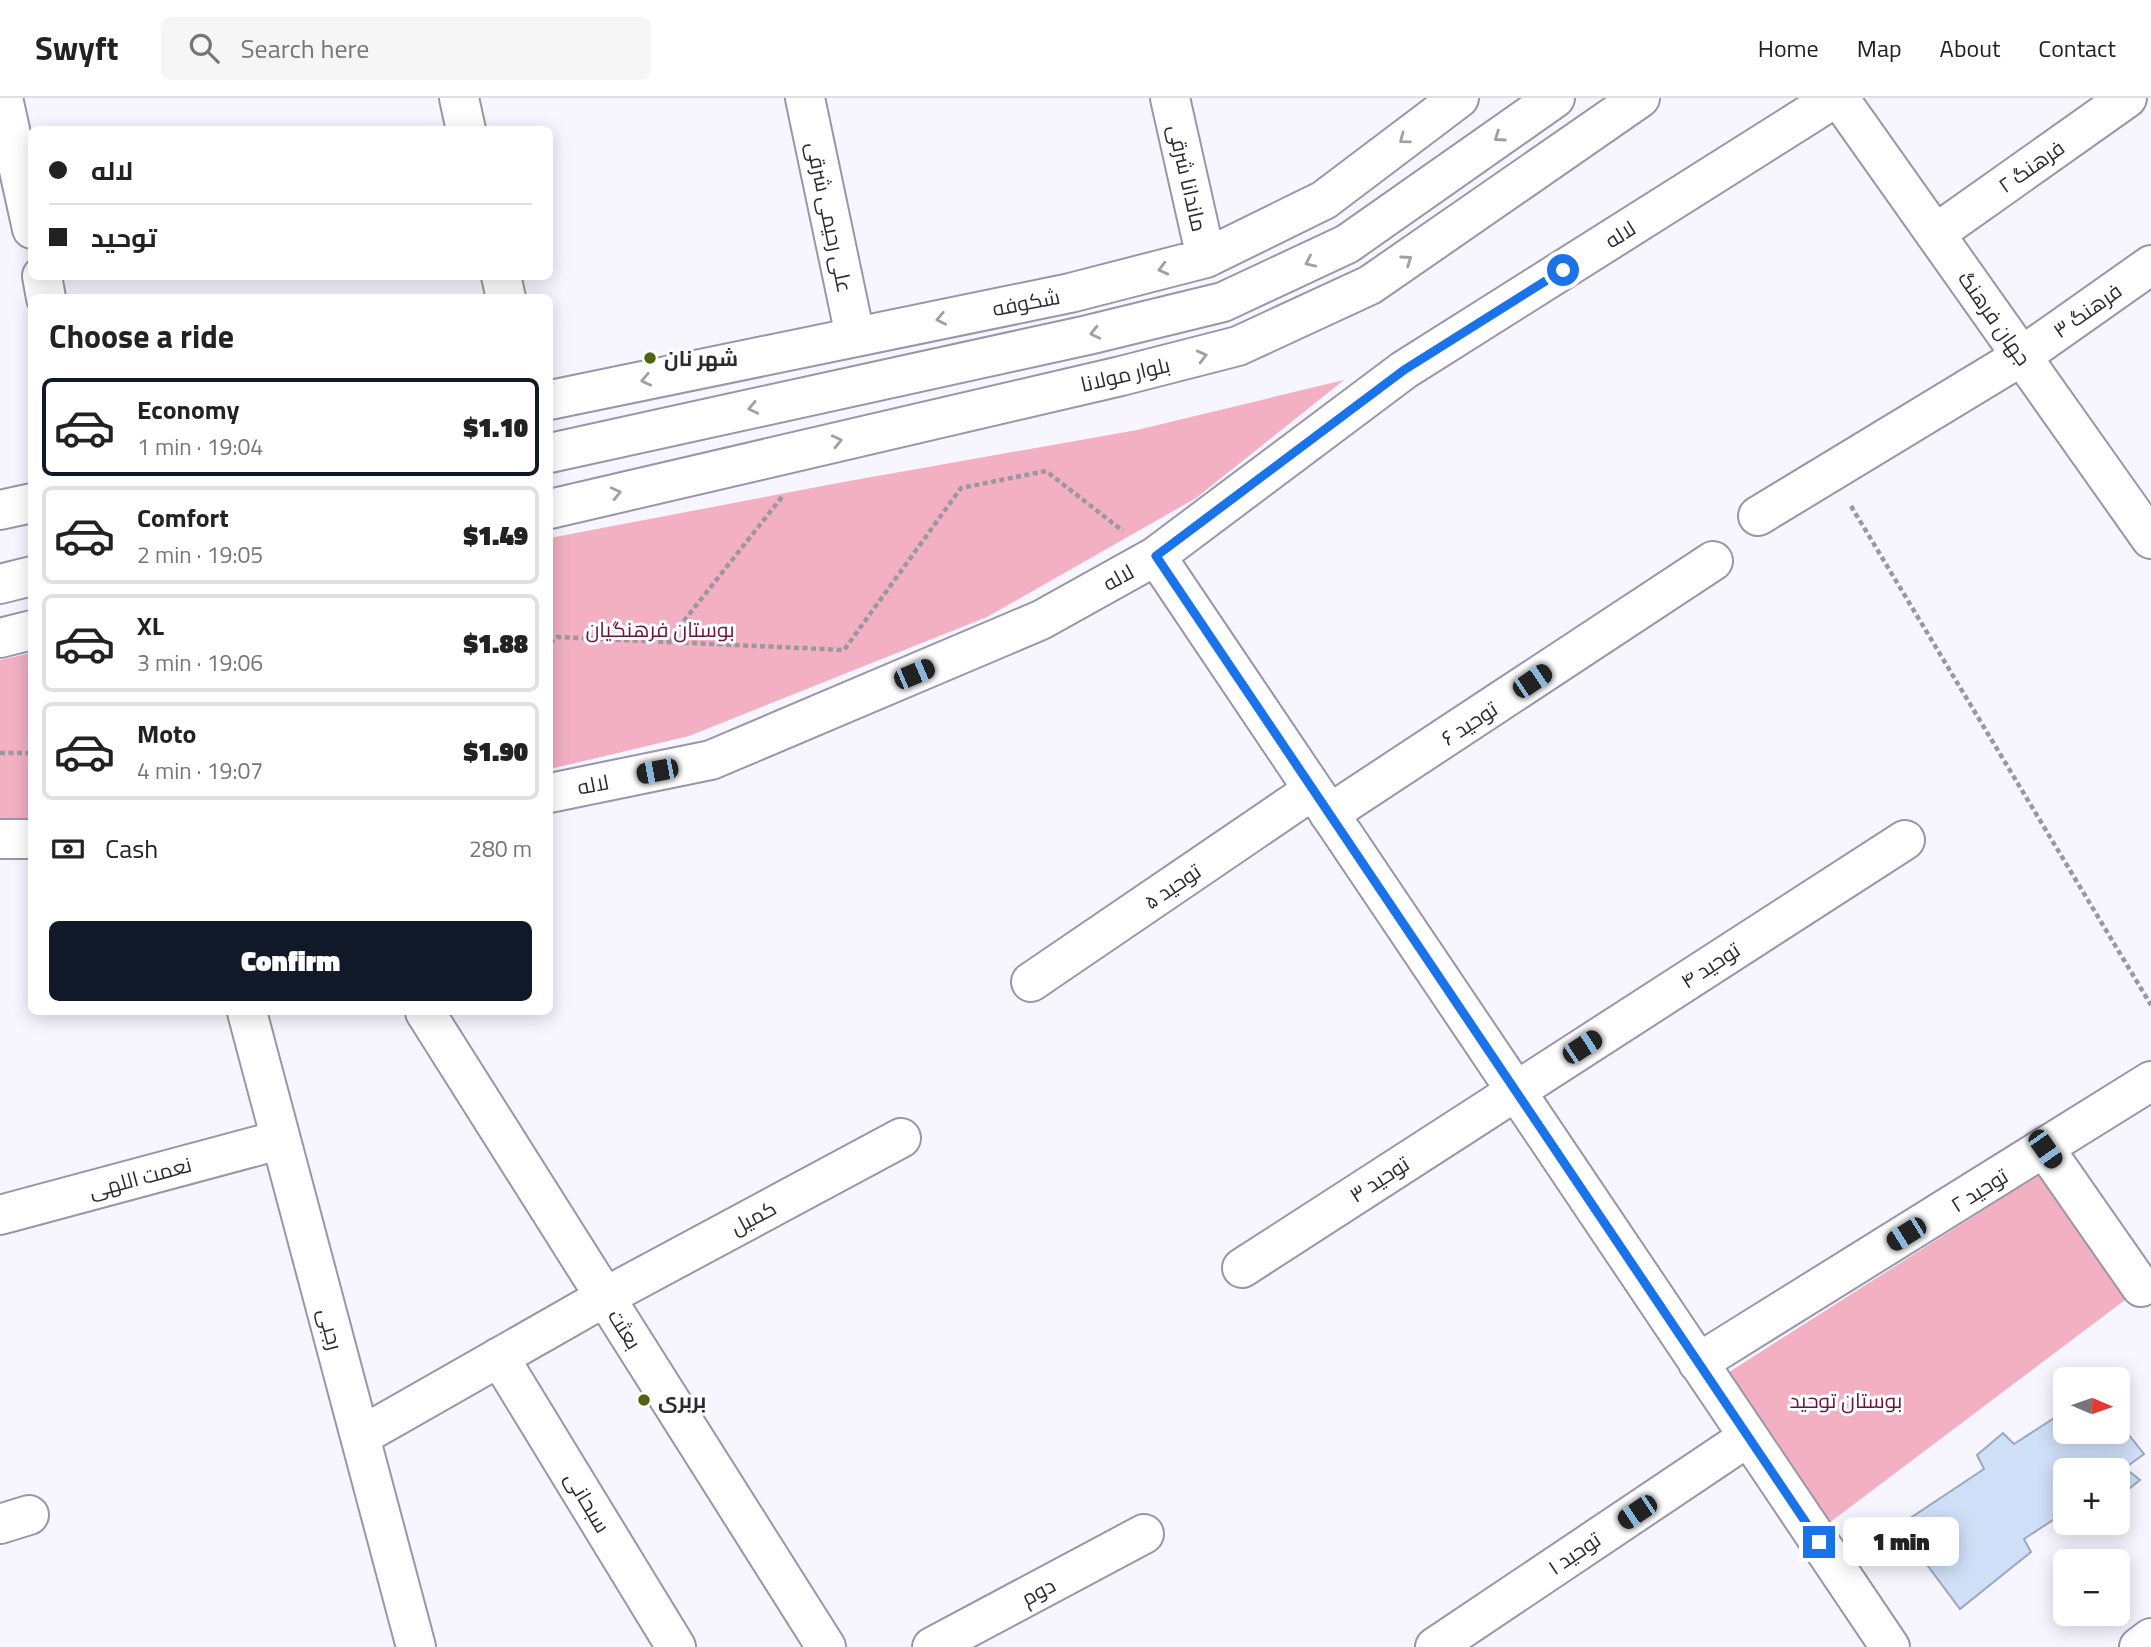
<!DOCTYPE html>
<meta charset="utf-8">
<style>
:root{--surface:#fff;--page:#f6f6f6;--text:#222;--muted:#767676;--line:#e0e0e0;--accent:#111827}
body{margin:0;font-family:"Titillium Web",Cairo,sans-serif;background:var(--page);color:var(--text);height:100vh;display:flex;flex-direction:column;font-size:26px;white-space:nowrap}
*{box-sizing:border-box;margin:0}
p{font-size:23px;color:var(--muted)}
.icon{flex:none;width:38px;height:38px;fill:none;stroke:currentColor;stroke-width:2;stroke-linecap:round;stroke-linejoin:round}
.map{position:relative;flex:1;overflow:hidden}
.drawer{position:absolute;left:28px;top:196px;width:525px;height:721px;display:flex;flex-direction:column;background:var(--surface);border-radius:10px;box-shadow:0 4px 18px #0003}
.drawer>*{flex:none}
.hud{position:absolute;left:28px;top:28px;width:525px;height:154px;border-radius:10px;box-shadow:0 4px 18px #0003;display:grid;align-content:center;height:154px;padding:0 21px;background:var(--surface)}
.needle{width:46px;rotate:92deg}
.tools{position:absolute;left:2053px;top:1269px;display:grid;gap:14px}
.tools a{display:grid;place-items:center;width:77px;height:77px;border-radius:10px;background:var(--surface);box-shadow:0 4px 18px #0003;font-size:35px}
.end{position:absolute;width:32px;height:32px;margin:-16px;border:9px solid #1a73e8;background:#fff;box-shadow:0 0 0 4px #fff}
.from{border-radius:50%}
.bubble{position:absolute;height:49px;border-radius:10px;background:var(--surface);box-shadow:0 4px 18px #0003;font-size:23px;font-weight:800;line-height:49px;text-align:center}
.car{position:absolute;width:21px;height:42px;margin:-21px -10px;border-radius:9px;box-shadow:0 0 5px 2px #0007;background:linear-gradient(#222 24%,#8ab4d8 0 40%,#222 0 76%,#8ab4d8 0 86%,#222 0)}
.hud b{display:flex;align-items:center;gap:24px;height:66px;font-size:26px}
.hud b+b{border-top:2px solid var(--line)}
.hud i{width:18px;height:18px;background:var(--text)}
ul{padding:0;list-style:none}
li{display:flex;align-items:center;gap:21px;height:98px;margin:0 14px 10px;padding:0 7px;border:4px solid var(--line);border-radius:10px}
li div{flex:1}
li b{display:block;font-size:26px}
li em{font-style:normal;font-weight:800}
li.active{border-color:var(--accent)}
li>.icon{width:63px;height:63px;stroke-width:1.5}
h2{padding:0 21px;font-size:32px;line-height:84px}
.pay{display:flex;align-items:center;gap:18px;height:77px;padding:0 21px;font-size:26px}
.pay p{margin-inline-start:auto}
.cta{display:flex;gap:14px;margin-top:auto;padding:14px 21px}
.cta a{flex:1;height:80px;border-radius:10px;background:var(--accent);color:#fff;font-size:28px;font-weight:800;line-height:80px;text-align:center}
header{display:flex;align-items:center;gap:42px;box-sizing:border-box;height:98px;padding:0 35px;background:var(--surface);border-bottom:2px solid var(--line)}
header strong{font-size:33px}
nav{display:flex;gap:38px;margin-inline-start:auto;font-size:24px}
.search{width:490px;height:63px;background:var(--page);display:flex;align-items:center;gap:18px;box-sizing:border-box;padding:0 24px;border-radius:10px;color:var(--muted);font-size:26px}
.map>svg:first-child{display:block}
.green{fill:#f2b0c2}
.building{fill:#cfdff7;stroke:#9ca8ba;stroke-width:2}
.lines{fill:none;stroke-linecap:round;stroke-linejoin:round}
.minor-casing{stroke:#9995aa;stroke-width:42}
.major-casing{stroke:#9995aa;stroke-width:42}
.path{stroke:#9997a0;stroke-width:4.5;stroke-dasharray:5 3.5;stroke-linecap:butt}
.minor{stroke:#fff;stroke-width:38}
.major{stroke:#fff;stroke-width:38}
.oneway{stroke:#a09fa3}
.route{stroke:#1a73e8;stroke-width:9}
.poi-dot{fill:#506512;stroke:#fff;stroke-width:2.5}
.labels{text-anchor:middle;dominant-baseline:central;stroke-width:6;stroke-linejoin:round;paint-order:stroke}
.street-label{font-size:21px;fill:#2c2a33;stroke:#fff}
.poi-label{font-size:21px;font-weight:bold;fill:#2c2a33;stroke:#fff;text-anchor:start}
.park-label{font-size:21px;fill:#6d1439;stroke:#fff}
</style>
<header>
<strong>Swyft</strong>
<div class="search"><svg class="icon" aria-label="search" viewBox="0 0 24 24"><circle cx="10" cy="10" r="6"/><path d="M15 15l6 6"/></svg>Search here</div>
<nav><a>Home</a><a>Map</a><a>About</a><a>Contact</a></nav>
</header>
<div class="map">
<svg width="2151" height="1549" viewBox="0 0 2151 1549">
<rect width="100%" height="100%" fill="#f7f5fe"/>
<path class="green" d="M1344,282L1196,400L987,519L689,638L550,671V440L838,385L1137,332Z
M31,555V727H0V562Z
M2046,1072L2129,1199L1825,1428L1715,1283Z"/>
<path class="building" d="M2065,1313V1334H2118V1323L2144,1356L2125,1370L2140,1382L2118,1400V1372H2065V1414L2024,1441L2031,1454L1960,1511L1913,1448L1925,1431L1912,1419L1984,1371L1977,1357L2003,1335L2014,1346Z"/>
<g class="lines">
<defs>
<path id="minor" d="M3,0L32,131
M459,0L466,32
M805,0L855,238
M1170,0L1206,160
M1839,0L2151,441
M1935,136L2127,0
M42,178L46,200
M501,178L506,200
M550,302L1070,195L1206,160L1324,102L1459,0
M0,412L32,405
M1758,418L2022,258L2151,167
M1156,458L1890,1549
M550,695L711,662L1041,522L1156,458L1404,272L1835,0
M1329,716L1713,463
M0,741H32
M1031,884L1313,692
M247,914L416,1549
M425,914L826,1549
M2045,1051L2141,1189
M0,1117L279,1042
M1242,1170L1905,742
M499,1259L676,1549
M1698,1265L2151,983
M361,1338L605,1199L901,1040
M0,1426L29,1417
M932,1549L1144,1436
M1435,1549L1748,1339"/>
<path id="major" d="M550,355L1088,237L1223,204L1347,146L1555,0
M550,411L1121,278L1238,248L1370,187L1640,0
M0,486L32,478
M0,540L32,532
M2139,1549L2151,1540"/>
</defs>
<use href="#minor" class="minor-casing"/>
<use href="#major" class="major-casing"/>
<path class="path" d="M1851,408L2151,907
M668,543L782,399
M550,545L557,539L844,552L961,390L1046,373L1123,433
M0,655H32"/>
<use href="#minor" class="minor"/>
<use href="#major" class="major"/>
</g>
<defs><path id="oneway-chevron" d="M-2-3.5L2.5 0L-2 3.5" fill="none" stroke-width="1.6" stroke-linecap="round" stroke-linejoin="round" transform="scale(1.75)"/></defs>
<g class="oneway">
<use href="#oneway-chevron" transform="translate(1499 39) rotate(145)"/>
<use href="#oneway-chevron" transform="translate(1404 41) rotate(143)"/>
<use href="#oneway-chevron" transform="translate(1407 162) rotate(-35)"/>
<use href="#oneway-chevron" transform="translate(1310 164) rotate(155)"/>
<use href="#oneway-chevron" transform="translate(1163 171) rotate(166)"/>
<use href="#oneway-chevron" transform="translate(941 221) rotate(169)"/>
<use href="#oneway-chevron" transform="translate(1095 235) rotate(167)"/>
<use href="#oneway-chevron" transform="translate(1202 258) rotate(-14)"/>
<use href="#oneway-chevron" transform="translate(646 282) rotate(168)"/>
<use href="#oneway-chevron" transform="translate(753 310) rotate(168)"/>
<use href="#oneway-chevron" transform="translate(837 343) rotate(-13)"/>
<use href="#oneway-chevron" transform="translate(616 395) rotate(-13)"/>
</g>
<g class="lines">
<path class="route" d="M1563,172L1404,272L1156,458L1819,1444"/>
</g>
<g class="poi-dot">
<circle cx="650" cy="260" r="7"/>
<circle cx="644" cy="1302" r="7"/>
</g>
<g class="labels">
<g class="street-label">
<text transform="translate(2031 68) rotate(-35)">فرهنگ ۲</text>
<text transform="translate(1188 80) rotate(77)">ماندانا شرقی</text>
<text transform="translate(830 119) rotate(78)">علی رحیمی شرقی</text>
<text transform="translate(1620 136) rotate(-32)">لاله</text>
<text transform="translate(1026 204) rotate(-11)">شکوفه</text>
<text transform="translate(2087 212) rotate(-35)">فرهنگ ۳</text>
<text transform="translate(1995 220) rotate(55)">جهان فرهنگ</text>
<text transform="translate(1125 276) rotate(-13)">بلوار مولانا</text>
<text transform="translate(1118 479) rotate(-29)">لاله</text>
<text transform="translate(1469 625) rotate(-33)">توحید ۶</text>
<text transform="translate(593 686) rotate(-11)">لاله</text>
<text transform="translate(1172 788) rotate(-34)">توحید ۵</text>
<text transform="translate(1710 867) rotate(-33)">توحید ۴</text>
<text transform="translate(140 1079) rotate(-15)">نعمت اللهی</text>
<text transform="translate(1379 1081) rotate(-33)">توحید ۳</text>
<text transform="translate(1979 1092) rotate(-32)">توحید ۲</text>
<text transform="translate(753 1119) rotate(-28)">کمیل</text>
<text transform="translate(331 1231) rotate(75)">رجبی</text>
<text transform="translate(625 1231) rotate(58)">بعثت</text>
<text transform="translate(588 1404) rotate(59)">سبحانی</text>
<text transform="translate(1574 1455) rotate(-34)">توحید ۱</text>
<text transform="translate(1038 1493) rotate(-28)">دوم</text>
</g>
<g class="poi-label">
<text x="664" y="260">شهر نان</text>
<text x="658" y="1302">بربری</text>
</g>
<g class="park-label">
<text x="660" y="531">بوستان فرهنگیان</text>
<text x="1846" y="1302">بوستان توحید</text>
</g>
</g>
</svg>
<div class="tools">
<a><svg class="needle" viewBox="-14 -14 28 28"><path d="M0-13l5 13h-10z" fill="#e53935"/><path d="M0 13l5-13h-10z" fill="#767676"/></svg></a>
<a>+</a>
<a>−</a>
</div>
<i class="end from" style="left:1563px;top:172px"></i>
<i class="end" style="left:1819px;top:1444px"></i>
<div class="bubble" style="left:1843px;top:1419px;width:116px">1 min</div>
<i class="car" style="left:914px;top:576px;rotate:67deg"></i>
<i class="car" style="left:1532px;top:583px;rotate:56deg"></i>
<i class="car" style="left:657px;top:673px;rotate:259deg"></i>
<i class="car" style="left:1582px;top:949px;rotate:57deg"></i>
<i class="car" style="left:2045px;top:1051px;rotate:145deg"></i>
<i class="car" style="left:1906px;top:1136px;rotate:238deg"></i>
<i class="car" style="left:1637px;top:1414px;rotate:236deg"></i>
<div class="hud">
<b><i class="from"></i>لاله</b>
<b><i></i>توحید</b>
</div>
<section class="drawer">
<h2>Choose a ride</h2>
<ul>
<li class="active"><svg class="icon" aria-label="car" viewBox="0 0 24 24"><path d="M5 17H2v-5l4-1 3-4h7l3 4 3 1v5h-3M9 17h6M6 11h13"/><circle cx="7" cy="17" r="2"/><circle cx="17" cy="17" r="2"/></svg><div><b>Economy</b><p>1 min · 19:04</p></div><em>$1.10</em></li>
<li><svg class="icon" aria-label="car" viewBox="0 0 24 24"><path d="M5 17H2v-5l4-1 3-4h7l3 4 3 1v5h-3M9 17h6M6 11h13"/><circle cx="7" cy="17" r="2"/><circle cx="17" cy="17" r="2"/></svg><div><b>Comfort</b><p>2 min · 19:05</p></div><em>$1.49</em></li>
<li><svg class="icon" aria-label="car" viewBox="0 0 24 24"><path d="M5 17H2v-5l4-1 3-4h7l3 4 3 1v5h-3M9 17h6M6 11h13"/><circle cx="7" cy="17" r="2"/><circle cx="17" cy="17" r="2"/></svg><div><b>XL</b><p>3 min · 19:06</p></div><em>$1.88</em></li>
<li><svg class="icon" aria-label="car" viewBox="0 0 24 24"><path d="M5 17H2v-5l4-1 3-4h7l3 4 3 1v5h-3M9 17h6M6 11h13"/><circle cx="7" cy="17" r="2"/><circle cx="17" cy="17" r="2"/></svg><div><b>Moto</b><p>4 min · 19:07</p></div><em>$1.90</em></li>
</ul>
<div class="pay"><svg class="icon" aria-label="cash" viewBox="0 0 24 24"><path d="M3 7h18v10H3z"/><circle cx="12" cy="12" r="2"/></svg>Cash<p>280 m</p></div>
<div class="cta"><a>Confirm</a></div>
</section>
</div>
